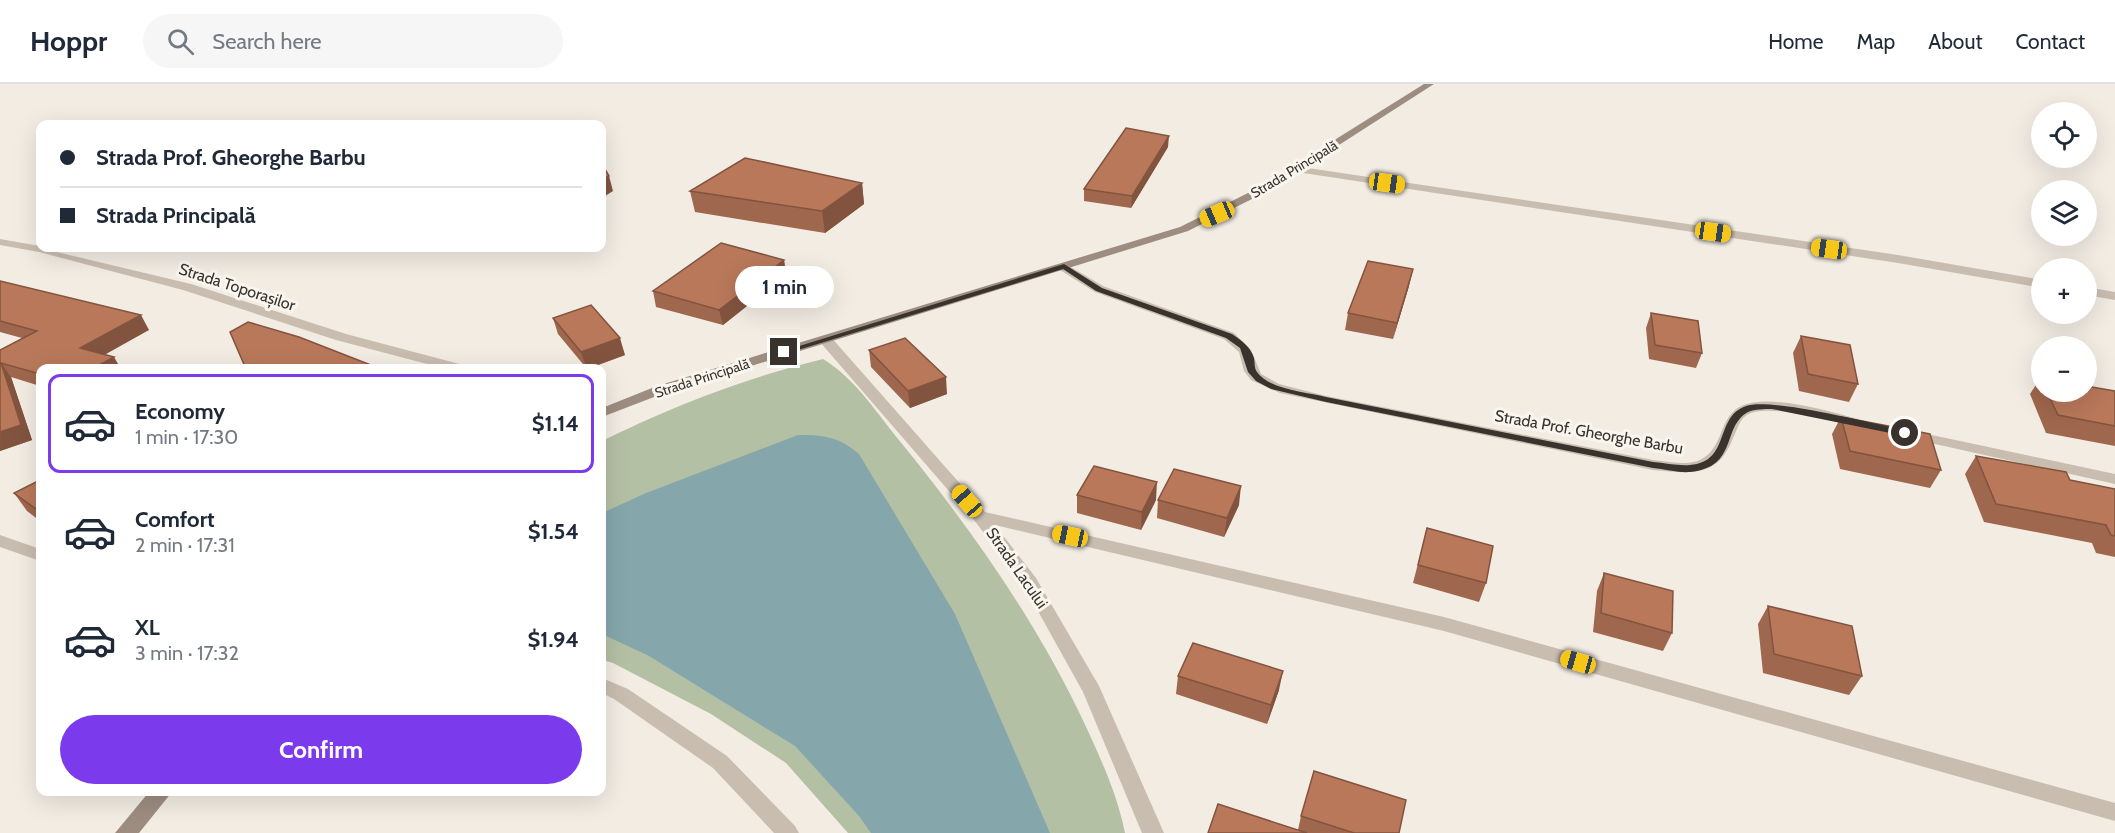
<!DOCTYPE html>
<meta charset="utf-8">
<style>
:root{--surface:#fff;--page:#f6f6f7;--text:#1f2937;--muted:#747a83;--line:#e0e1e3;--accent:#7c3aed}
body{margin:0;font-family:Cabin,sans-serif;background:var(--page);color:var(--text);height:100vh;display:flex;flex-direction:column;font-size:22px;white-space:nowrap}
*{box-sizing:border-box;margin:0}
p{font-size:20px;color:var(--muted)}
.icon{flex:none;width:33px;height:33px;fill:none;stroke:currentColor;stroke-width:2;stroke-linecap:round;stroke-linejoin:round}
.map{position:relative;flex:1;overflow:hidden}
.details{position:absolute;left:36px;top:280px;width:570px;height:432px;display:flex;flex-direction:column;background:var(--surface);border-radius:12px;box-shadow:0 6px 24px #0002}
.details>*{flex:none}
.banner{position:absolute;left:36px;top:36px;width:570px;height:132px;border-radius:12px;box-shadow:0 6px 24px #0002;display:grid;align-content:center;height:132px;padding:0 24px;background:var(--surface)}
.tools{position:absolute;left:2031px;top:18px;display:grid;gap:12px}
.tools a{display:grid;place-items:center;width:66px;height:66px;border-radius:50%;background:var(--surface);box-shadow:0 6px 24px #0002;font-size:30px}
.end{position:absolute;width:27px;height:27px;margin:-14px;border:8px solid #39322d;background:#fff;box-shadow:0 0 0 3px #fff}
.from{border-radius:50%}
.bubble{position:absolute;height:42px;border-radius:21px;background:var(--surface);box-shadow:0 6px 24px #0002;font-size:20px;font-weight:700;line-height:42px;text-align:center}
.car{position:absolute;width:18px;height:36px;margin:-18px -9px;border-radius:8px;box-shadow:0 0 4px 2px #0007;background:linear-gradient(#f5c518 24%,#345 0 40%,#f5c518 0 76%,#345 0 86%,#f5c518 0)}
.banner b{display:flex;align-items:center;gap:21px;height:57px;font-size:22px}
.banner b+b{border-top:2px solid var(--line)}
.banner i{width:15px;height:15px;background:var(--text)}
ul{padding:10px 0 0;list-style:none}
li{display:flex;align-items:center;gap:18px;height:99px;margin:0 12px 9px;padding:0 12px;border:3px solid transparent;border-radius:12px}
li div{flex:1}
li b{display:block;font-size:22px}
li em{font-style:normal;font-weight:700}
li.selected{border-color:var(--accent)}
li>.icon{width:54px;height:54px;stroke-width:1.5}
.cta{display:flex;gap:12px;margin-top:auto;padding:12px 24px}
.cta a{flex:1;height:69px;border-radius:36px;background:var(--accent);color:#fff;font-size:24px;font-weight:700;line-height:69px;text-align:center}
header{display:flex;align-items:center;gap:36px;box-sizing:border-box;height:84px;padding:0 30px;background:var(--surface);border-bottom:2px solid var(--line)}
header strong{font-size:28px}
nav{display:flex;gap:33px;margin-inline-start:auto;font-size:21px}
.search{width:420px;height:54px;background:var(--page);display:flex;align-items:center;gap:15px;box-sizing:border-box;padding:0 21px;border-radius:33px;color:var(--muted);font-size:22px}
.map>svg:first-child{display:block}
.green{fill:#b4c0a4}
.water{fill:#85a7ac}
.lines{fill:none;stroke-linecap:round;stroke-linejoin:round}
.service{fill:#c9bdb0;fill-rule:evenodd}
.minor{fill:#c9bdb0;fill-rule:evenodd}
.secondary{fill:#9d8d81;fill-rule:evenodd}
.wall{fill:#9f674d}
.shaded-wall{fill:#82543f}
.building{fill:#b9785a;stroke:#82543f;stroke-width:1.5}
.route{fill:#39322d}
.labels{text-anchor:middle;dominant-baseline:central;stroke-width:6;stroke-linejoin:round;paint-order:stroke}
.far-street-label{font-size:14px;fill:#39322d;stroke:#f9f6ef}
.street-label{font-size:16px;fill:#39322d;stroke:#f9f6ef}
</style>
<header>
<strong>Hoppr</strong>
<div class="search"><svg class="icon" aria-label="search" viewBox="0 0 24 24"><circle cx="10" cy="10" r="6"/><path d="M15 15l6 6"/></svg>Search here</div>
<nav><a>Home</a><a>Map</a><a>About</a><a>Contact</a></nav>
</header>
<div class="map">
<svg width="2115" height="749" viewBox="0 0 2115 749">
<rect width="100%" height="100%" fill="#f2ece3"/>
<path class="green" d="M823,275C856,295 878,331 903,361C975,450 1040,543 1088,647C1103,680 1118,713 1125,749H848L786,679L711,630L613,579L602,576V357C673,322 745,294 823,275Z"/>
<path class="water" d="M798,351C825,351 839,353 859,370L955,530L1050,749H871L859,732L795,662L649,572L602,550V429L646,409Z"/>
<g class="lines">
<path class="service" d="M1294,82L1898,171L2042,196V204L1898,179L1290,87L1289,85Z
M2086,203L2115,208V216L2086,211Z"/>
<path class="minor" d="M0,155L40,162V164L191,200L346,250L467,282L469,285H446L336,256L183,206L39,168L0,161Z
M1064,179L1103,202L1234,249L1251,266L1261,290L1279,300L1326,312L1653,376C1686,380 1707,386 1721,349C1724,341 1728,332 1735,326C1761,305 1835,329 1865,337L1867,340L1860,344C1836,338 1767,318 1747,331C1739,336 1737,346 1733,354C1718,395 1689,389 1653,386L1280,309L1251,296L1244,287L1239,268L1224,255L1095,208L1060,186V180Z
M825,251L830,252L985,428L1444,533L2115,719V737L1444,547L995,441L1036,494L1099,602L1164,749H1142L1083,608L1024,502L974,436L820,258L818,255Z
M1913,347L2115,390V400L1908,354L1906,351Z
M0,451L40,465V477L0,463Z
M602,594L628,605L727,672L795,742L799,749H774L713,684L614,615L602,609Z"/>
<path class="secondary" d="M1424,0H1434L1264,109L1188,147L667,308L602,333V324L657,302L1180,143L1256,105Z
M149,708H172L139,749H115Z"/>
</g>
<path class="wall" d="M1168,63L1131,124L1084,117V105Z
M862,99L864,120L825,149L695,128L690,107Z
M784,176L786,191L723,241L656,223L653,207Z
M0,197L149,246L40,285V302L11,293L32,356L0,367V266L22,254L0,248Z
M1409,202L1393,255L1345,246L1348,229Z
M1651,229L1702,269L1696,284L1649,275L1646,244Z
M553,234L625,271L587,285L558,250Z
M1801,252L1858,300L1849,318L1799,307L1793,269Z
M869,266L947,310L910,324L871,283Z
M2041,293L2042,308L2115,307V362L2046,349L2030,310Z
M1841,333L1941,386L1930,404L1840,385L1832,350Z
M1976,372L2070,396L2115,405V473L2096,469L2092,459L1984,438L1965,390Z
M40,396V437L27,427L14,409Z
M1077,411L1156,416L1141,446L1077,429Z
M1158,416L1239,421L1224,453L1157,434Z
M1427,444L1486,499L1479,518L1413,499Z
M1604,489L1672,549L1663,567L1593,548L1597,507Z
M1768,522L1862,592L1849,611L1763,589L1758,540Z
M1178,592L1279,606L1267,640L1176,610Z
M1301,732L1399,749H1208L1298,746Z"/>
<path class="shaded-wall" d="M1169,52L1168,63L1131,124L1132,112Z
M609,92L613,107L602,114V96Z
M862,99L864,120L825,149L822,127Z
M784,176L786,191L723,241L719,226Z
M1413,185L1409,202L1393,255L1397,239Z
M141,231L149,246L90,279L80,264Z
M620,254L625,271L587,285L581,268Z
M114,273L121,285H92Z
M1,279L11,293L32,356L0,367Z
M946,293L947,310L910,324L908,307Z
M1157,398L1156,416L1141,446L1142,428Z
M1241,402L1239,421L1224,453L1227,434Z
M1283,587L1279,606L1267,640L1271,621Z"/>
<path class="building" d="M1126,44L1169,52L1132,112L1084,105Z
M745,74L862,99L822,127L690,107Z
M602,80L609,92L602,96Z
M721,159L784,176L719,226L653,207Z
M1368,177L1413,185L1397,239L1348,229Z
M0,197L141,231L80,264L114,273L92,285H40V290L1,279L21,341L0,348V266L37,247L0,237Z
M591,221L620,254L581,268L553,234Z
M1651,229L1698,237L1702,269L1655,261Z
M248,238L299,253L381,285H246L230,248Z
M1801,252L1850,261L1858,300L1808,290Z
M905,254L946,293L908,307L869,266Z
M2086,302L2115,307V342L2058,331L2047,308H2086Z
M1841,333L1930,350L1941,386L1850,367Z
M1976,372L2066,388L2070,396L2115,405V452L2111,451L2106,441L1996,420Z
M1094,382L1157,398L1142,428L1077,411Z
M1174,385L1241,402L1227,434L1158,416Z
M40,396V428L14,409Z
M1427,444L1493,462L1486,499L1418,481Z
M1604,489L1673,507L1672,549L1601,529Z
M1768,522L1852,542L1862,592L1774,570Z
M1193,559L1283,587L1271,621L1178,592Z
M1314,687L1406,716L1399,749H1354L1301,732Z
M1218,720L1307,749H1208Z"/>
<path class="route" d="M1064,180L1102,204L1232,250C1242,257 1250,262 1254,274C1255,279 1254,284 1257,288C1270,306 1306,308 1326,313L1653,378C1665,379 1678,382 1690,381C1731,378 1714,333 1746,322C1770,313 1874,340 1905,346L1910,349L1905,352L1772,325C1764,325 1755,325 1748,328C1721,343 1739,383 1690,388C1679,389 1665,385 1653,384L1326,318L1271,305L1256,297L1248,288L1240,264L1226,254L1096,207L1063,185L788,269L780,268Z"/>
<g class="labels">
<g class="far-street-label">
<text transform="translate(1294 85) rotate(-31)">Strada Principală</text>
<text transform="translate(702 294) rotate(-18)">Strada Principală</text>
</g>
<g class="street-label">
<text transform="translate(237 203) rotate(18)">Strada Toporașilor</text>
<text transform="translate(1589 348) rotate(10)">Strada Prof. Gheorghe Barbu</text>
<text transform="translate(1017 484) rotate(55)">Strada Lacului</text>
</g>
</g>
</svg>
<div class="tools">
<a><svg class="icon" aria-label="locate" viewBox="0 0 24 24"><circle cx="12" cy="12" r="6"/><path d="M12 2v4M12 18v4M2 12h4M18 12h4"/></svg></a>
<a><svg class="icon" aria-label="layers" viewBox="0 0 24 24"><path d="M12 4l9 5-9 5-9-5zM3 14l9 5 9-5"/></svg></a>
<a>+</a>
<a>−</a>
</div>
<i class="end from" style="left:1905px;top:349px"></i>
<i class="end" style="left:784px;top:268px"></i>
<div class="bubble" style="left:735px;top:182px;width:99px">1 min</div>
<i class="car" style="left:1387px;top:99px;rotate:98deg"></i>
<i class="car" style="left:1217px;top:130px;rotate:247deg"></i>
<i class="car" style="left:1713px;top:148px;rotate:98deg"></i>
<i class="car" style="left:1829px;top:165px;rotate:278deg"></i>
<i class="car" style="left:967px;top:417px;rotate:319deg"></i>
<i class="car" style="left:1070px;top:452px;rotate:282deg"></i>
<i class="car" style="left:1578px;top:578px;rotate:286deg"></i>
<div class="banner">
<b><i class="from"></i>Strada Prof. Gheorghe Barbu</b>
<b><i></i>Strada Principală</b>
</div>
<section class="details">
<ul>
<li class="selected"><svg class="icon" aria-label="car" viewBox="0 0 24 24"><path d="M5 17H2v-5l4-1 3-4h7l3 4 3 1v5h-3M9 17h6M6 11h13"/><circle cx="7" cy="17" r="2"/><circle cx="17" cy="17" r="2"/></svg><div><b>Economy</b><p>1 min · 17:30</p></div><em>$1.14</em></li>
<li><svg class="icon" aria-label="car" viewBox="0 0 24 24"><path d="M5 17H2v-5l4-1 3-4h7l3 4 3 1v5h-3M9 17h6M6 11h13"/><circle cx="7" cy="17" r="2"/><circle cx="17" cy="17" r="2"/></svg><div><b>Comfort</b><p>2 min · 17:31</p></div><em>$1.54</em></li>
<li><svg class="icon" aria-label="car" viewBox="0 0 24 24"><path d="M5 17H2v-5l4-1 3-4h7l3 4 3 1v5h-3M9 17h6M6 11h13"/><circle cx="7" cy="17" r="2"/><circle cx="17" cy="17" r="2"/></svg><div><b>XL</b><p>3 min · 17:32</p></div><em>$1.94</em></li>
</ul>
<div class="cta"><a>Confirm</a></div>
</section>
</div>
